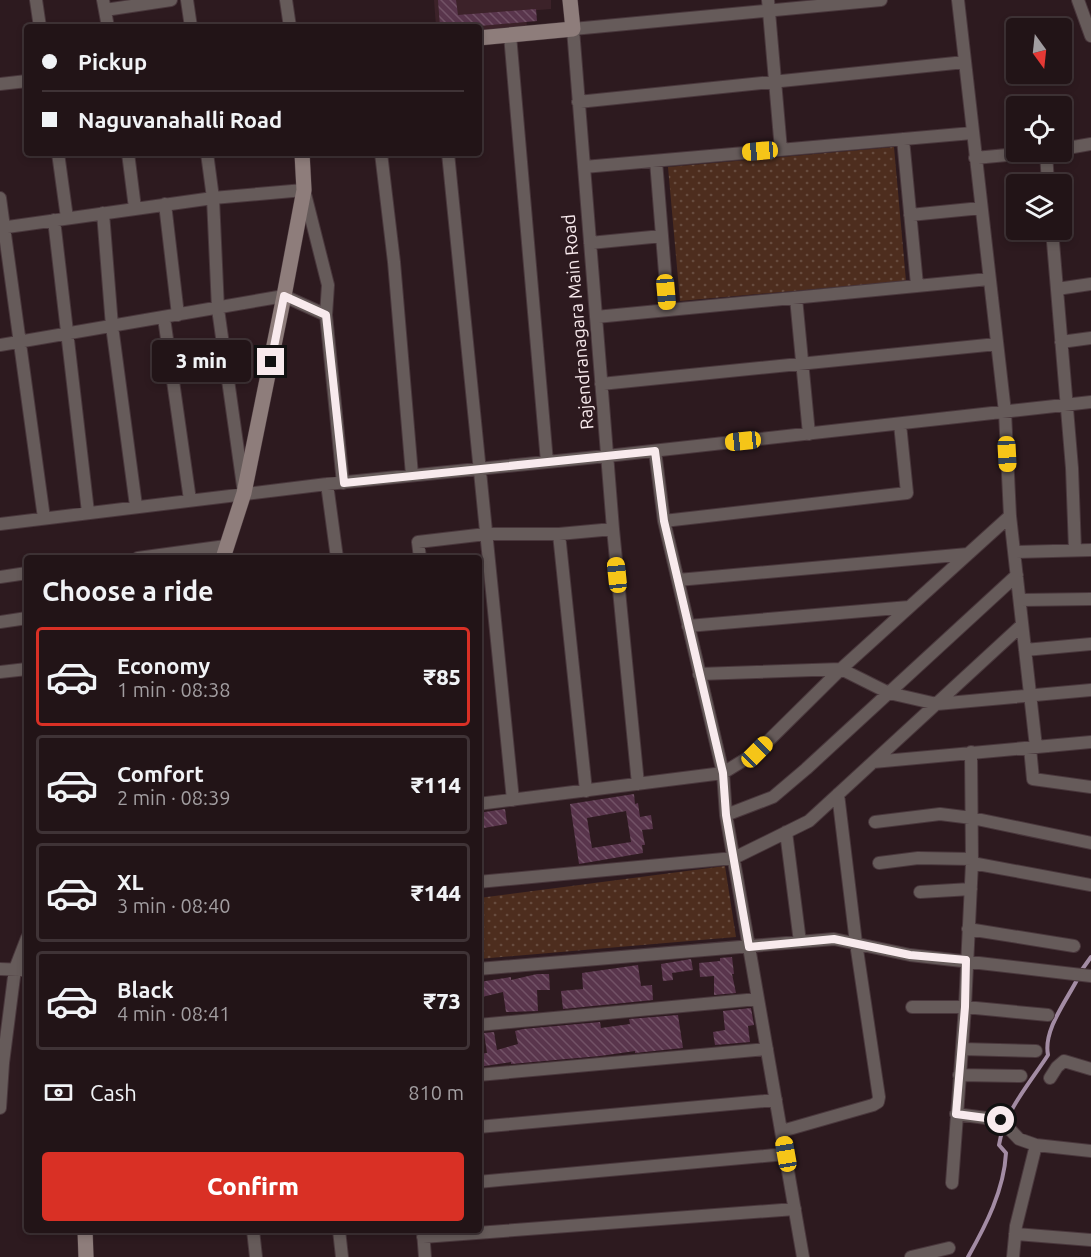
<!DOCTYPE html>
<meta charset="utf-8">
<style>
:root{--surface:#221417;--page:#2e2124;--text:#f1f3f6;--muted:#a29ea1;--line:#3f3336;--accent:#d93025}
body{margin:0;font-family:Ubuntu,sans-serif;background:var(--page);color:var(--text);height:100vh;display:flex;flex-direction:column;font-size:22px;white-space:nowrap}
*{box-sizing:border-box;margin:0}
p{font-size:20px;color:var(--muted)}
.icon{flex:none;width:33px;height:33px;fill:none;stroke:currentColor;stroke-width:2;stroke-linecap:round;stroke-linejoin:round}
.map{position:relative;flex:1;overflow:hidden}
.drawer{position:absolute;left:24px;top:555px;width:458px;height:678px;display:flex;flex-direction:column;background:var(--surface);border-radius:6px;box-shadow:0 3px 9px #0003,0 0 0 2px var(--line)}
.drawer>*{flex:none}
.hud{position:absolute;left:24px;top:24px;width:458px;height:132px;border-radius:6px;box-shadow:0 3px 9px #0003,0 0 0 2px var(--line);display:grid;align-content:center;height:132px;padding:0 18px;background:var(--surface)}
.needle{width:39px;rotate:165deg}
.fabs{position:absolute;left:1006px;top:18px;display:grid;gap:12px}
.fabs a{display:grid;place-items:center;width:66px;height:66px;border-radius:6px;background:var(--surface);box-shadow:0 3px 9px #0003,0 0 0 2px var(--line);font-size:30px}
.end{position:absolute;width:27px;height:27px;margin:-14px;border:8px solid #f8eaed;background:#111;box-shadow:0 0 0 3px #111}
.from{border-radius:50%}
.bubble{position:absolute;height:42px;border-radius:6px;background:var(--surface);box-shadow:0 3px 9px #0003,0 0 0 2px var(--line);font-size:20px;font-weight:800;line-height:42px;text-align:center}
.car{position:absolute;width:18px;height:36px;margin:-18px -9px;border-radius:8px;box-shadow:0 0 4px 2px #0007;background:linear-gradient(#f5c518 24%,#345 0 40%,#f5c518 0 76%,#345 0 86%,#f5c518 0)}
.hud b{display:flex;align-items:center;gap:21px;height:57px;font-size:22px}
.hud b+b{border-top:2px solid var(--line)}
.hud i{width:15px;height:15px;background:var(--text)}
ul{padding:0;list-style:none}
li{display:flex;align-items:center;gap:18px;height:99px;margin:0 12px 9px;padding:0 6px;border:3px solid var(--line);border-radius:6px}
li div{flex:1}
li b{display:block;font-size:22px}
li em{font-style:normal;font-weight:800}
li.current{border-color:var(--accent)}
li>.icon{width:54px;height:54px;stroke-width:1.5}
h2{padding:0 18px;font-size:27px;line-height:72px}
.pay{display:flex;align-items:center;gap:15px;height:66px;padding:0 18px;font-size:22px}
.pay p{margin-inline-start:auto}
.primary-button{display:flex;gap:12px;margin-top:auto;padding:12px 18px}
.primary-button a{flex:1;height:69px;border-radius:6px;background:var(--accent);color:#fff;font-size:24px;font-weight:800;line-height:69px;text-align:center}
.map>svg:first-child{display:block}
.built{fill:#3c2229}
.park{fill:url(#park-dots)}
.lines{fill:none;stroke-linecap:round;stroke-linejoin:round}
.stream{stroke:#a38ca4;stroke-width:4}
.building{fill:url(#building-back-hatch);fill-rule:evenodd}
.street-casing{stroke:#49373c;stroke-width:14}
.secondary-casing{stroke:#49373c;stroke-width:16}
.street{stroke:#665b5a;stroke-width:12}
.secondary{stroke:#8e7d7b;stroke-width:15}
.route{stroke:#f8eaed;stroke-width:8}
.labels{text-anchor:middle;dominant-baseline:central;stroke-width:4.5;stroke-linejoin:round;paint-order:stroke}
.street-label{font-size:18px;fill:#f8eaed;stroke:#2d1a1f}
</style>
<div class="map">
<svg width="1091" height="1257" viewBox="0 0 1091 1257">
<defs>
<pattern id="park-dots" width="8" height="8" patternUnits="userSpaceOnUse" patternTransform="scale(1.5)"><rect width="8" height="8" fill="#4d2d1e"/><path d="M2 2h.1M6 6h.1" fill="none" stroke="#674c3f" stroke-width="1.8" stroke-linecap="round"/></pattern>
<pattern id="building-back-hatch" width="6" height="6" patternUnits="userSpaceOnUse" patternTransform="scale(1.5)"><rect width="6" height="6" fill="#59354c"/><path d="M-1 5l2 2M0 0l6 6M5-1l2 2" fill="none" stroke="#725266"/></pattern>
</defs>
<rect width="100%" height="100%" fill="#2d1a1f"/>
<path class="built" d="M434,0H551V9L526,11L527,29L479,33L478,27H436Z"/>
<path class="park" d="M894,147L906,281L680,301L668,167Z
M725,866L736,937L479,959V898Z"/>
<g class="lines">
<path class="stream" d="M1081,971L1091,957
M968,1257C986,1225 1004,1190 1006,1153L999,1145C1004,1112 1030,1083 1048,1055C1043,1030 1067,1000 1078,978"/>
</g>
<path class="building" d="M438,0H456L458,15L536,9L537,21L468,27H440Z
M634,794L635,804L638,803L640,817L651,815L653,829L642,830L645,845H642L643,853L579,864L570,804ZM626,811L631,842L592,848L587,818Z
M505,809L507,824L478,829V813Z
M732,957L734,974H732L736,993L714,995V976L700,977L699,963L720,961V958Z
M691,959L693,970L672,973L673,980L663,981L661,964Z
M638,965L641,986L652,985L653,1000L563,1009L561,991L583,989L582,973Z
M537,974H549L550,990H537L538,1011L506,1012L503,992L482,997L479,982L511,977V980Z
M751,1008L754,1025L748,1026L750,1042L715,1045L713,1032L725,1030L723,1011Z
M678,1015L683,1048L635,1053V1051L600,1056L511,1064V1062L478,1067V1054L487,1053L484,1033L494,1032L497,1050L518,1044L515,1031L523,1029L600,1022L601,1028L630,1024L629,1019Z"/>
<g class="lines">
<defs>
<path id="street" d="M36,0L40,27
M103,0L108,27
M187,0L191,27
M286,0L290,27
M768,0L781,150
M958,0L1005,412L1010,516L1036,747
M1078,0L1091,36
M105,10L171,0
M510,35L547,462
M0,84L27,81
M578,102L965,62
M903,139L917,285
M1062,149L1091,144
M1046,152L1048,184
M58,153L67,218
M128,153L135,208
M207,153L213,198L218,309L243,486
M381,153L394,262L412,475
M448,153L513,800
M975,158L1038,152
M656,161L668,310
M584,167L972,133
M0,198L44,518
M165,204L178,315
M103,213L112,326L136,506
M910,215L981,208
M54,220L88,512
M0,228L213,198L304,190L328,285L326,315L343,483
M1052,230L1072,468L1075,550
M590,243L662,236
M1057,289L1091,284
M796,298L809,434
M596,317L989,279
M164,318L190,500
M1061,342L1091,338
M0,345L284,296L326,315
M601,384L997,344
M655,451L664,521L723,773L726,815L803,1257
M327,484L337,558
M664,521L907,493L900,424
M0,524L327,484L607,456L1091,402
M559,534L586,791
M1014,552L1091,550
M138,558L226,546
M420,558L418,542L486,534H559L613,529
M0,577L27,573
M678,580L968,554
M1020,600L1091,599
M0,622L27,618
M688,626L909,607
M1025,650L1091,644
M0,672L27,669
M699,674L841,669L889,693L937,704L1091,690
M1030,748L1033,779L1091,787
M873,762L1091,742
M638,784L613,529L573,29L881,0
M478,804L723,773L757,752L841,669L1010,516
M726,815L773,797L806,769L1017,575
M875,822L940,814L972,818L1091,843
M786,832L800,942
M879,863L918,858L972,859
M972,863L1091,885
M478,882L734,858L809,821L1022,625
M920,892L971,889
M968,929L1074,946
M0,969L27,970
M478,969L834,939L910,955L1091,976
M912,1007H965L1048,1015
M478,1025L758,999
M962,1049L1036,1051
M478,1075L767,1049
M959,1075L1021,1076
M1050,1078L1057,1067L1064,1061L1091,1069
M0,1108L3,1063L15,969L27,938
M956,1114L1001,1120L1019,1139L1036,1145L1091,1151
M478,1127L776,1100
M782,1131L873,1105L878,1102L879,1097L856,943L838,794
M478,1182L786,1154
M952,1183L965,1007L972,863L971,752
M253,1230L256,1257
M339,1230L342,1257
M423,1231L425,1257
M1015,1234L1091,1240
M423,1237L795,1209
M911,1257L949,1248
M1013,1257L1016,1226L1036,1145"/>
<path id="secondary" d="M478,38L573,29L570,0
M223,558L244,493L284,296L304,190L302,153
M85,1230L86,1257"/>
</defs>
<use href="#street" class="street-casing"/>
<use href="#secondary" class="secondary-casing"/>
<use href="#street" class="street"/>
<use href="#secondary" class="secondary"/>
</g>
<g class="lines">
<path class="route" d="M271,362L284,296L326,315L344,483L655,451L664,521L723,773L726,815L749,947L834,939L910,955L966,960L965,1007L956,1114L1001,1120"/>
</g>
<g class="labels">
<g class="street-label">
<text transform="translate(577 322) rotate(-95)">Rajendranagara Main Road</text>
</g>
</g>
</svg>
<div class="fabs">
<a><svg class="needle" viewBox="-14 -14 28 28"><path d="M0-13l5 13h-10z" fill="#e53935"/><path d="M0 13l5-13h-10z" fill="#a29ea1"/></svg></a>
<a><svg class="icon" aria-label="locate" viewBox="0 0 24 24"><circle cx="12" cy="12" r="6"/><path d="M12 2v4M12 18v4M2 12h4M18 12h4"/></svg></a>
<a><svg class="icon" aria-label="layers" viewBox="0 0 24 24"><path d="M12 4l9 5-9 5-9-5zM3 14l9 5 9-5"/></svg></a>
</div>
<i class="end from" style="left:1001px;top:1120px"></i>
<i class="end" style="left:271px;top:362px"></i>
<div class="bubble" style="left:152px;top:340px;width:99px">3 min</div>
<i class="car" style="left:760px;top:151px;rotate:265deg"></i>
<i class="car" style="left:666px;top:292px;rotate:175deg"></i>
<i class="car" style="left:743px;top:441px;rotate:264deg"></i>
<i class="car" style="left:1007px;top:454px;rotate:177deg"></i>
<i class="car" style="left:617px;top:575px;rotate:354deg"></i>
<i class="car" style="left:757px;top:752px;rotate:45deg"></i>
<i class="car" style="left:786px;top:1154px;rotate:350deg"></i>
<div class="hud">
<b><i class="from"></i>Pickup</b>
<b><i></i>Naguvanahalli Road</b>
</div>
<section class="drawer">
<h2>Choose a ride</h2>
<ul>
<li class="current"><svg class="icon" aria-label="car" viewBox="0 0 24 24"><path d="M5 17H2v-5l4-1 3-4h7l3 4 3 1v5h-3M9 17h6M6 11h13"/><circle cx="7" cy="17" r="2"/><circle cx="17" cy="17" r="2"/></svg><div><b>Economy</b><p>1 min · 08:38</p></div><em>₹85</em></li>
<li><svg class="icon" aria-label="car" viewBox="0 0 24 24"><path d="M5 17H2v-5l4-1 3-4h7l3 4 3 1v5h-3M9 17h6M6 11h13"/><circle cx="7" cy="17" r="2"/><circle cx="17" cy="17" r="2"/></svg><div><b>Comfort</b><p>2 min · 08:39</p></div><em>₹114</em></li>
<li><svg class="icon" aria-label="car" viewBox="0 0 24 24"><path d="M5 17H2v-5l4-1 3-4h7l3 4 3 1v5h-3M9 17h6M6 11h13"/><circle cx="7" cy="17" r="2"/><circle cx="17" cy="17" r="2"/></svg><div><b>XL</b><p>3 min · 08:40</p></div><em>₹144</em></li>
<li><svg class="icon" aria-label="car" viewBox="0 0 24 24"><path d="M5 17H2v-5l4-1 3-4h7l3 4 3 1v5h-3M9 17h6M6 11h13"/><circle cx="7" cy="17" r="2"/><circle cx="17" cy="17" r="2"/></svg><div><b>Black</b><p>4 min · 08:41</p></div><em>₹73</em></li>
</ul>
<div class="pay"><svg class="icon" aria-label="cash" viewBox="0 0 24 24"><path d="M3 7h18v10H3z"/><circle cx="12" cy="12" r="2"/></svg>Cash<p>810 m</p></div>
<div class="primary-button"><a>Confirm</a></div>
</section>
</div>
